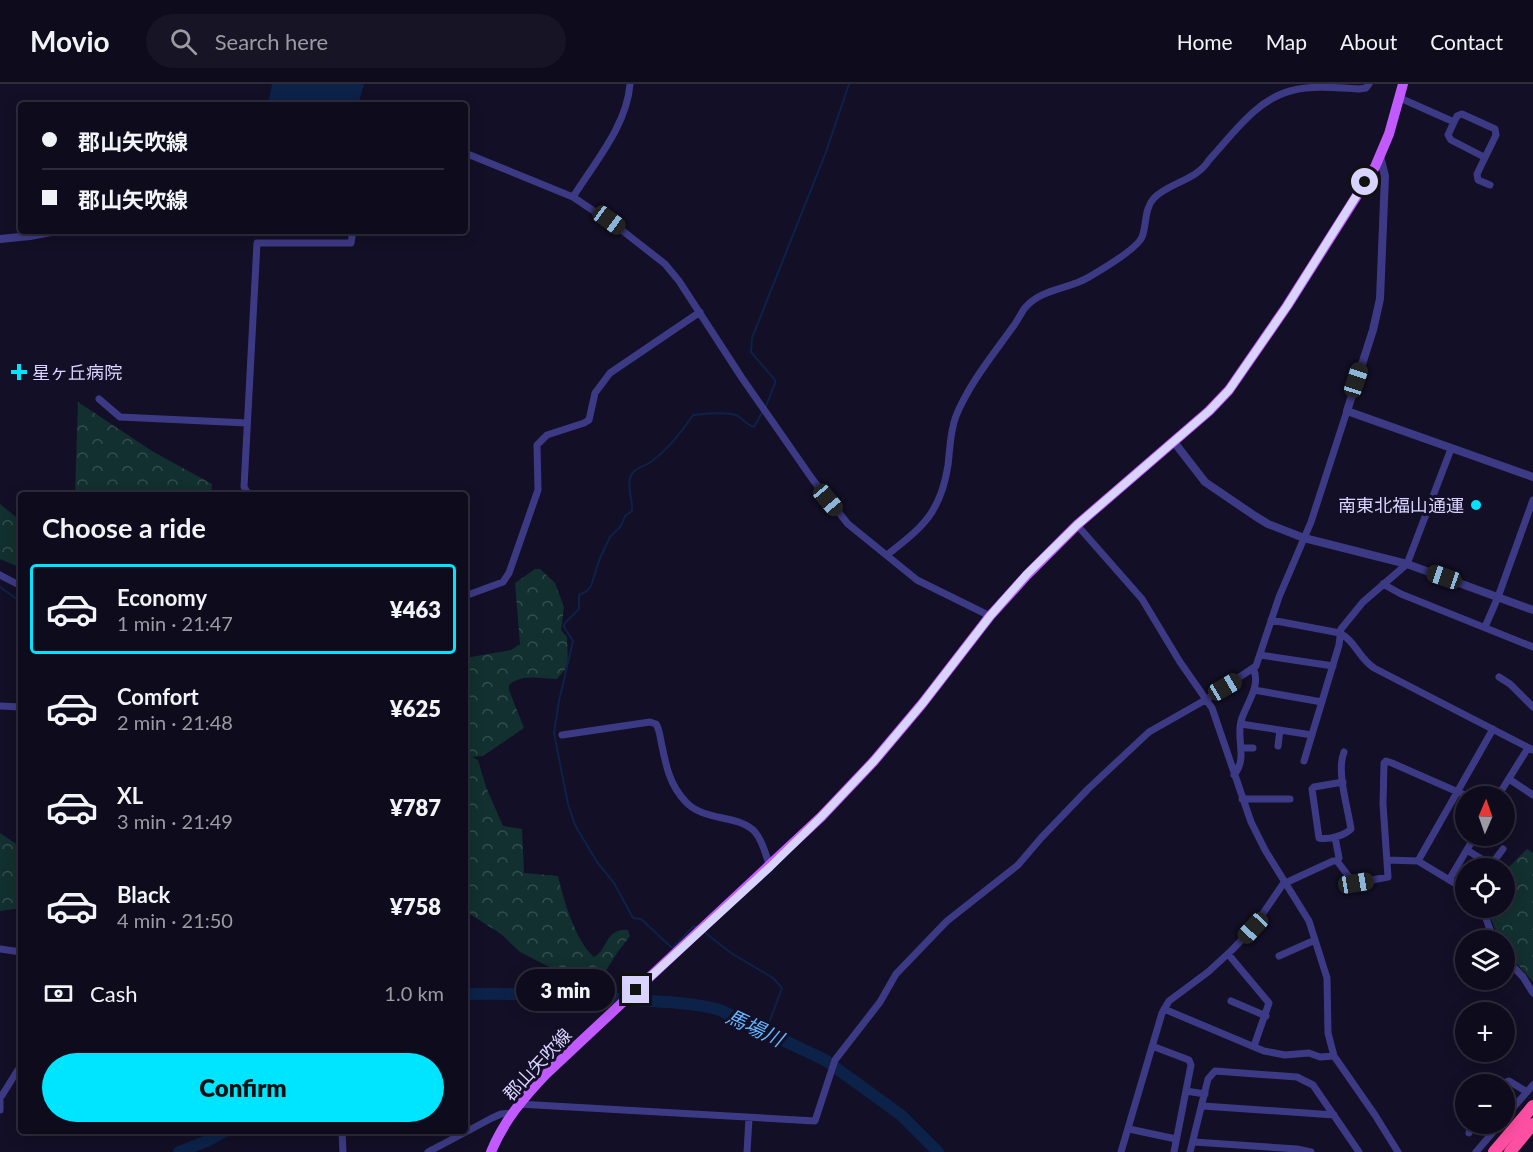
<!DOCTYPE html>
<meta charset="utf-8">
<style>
:root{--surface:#0e0b1c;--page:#171425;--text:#f1f3f6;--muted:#9b9ba3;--line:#2e2b3b;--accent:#00e5ff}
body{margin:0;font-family:Lato,"Noto Sans JP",sans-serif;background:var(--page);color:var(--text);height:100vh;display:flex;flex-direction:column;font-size:22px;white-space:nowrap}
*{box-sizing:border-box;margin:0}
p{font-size:20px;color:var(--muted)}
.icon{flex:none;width:33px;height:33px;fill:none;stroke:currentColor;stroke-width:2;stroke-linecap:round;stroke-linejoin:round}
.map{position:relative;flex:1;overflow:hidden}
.panel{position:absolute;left:18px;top:408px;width:450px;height:642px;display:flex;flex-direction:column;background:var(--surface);border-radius:6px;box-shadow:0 3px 15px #0003,0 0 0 2px var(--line)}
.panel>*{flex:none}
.hud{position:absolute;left:18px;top:18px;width:450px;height:132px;border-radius:6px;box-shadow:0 3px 15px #0003,0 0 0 2px var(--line);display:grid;align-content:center;height:132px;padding:0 24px;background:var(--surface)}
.needle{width:39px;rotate:2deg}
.buttons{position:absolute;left:1455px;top:702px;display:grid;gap:12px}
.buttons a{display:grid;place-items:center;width:60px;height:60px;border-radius:50%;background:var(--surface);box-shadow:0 3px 15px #0003,0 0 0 2px var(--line);font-size:30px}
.end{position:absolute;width:27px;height:27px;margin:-14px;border:8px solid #d9d4ff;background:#111;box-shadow:0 0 0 3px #111}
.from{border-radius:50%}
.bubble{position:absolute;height:42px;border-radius:21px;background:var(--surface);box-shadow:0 3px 15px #0003,0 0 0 2px var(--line);font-size:20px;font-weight:800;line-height:42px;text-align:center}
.car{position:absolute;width:18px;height:36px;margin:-18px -9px;border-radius:8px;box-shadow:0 0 4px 2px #0007;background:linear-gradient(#222 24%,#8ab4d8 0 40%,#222 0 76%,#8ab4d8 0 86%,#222 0)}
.hud b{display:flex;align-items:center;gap:21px;height:57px;font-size:22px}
.hud b+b{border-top:2px solid var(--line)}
.hud i{width:15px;height:15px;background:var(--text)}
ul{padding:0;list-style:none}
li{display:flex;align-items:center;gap:18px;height:90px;margin:0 12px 9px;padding:0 12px;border:3px solid transparent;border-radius:6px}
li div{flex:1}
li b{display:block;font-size:22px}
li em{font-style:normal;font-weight:800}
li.selected{border-color:var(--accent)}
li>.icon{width:54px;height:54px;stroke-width:1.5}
h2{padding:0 24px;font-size:27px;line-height:72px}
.pay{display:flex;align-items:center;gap:15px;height:66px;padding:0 24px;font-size:22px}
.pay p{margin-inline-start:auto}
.action{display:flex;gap:12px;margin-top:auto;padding:12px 24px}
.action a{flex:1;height:69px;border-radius:36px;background:var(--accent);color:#111;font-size:24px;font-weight:800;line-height:69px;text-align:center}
header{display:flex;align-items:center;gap:36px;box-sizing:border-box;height:84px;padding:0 30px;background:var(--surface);border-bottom:2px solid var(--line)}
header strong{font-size:28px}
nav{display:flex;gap:33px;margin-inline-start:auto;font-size:21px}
.search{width:420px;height:54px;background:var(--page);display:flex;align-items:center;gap:15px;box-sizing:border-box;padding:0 21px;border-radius:33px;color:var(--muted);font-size:22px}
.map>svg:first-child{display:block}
.forest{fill:url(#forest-crowns)}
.water{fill:#0c2248}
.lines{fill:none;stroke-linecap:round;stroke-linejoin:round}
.stream{stroke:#0c2248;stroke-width:2}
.river{stroke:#0c2248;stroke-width:12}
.minor{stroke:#3d3a85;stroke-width:7}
.tertiary{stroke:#3d3a85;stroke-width:8}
.primary{stroke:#c25bff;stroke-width:10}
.motorway{stroke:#ff4fa3;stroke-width:12}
.route{stroke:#d9d4ff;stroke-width:8}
.poi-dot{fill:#00e5ff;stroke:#130f26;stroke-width:2}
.labels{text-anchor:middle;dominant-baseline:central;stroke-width:6;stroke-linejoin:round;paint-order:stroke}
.poi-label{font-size:18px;fill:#d9d4ff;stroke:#130f26;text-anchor:start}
.street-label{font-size:18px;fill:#d9d4ff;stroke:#130f26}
.water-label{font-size:20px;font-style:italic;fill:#62b6ff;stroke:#130f26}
</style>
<header>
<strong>Movio</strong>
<div class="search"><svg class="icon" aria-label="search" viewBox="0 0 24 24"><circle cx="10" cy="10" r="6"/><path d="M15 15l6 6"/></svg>Search here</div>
<nav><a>Home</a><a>Map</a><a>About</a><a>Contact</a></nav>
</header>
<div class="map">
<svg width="1533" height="1068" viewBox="0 0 1533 1068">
<defs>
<pattern id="forest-crowns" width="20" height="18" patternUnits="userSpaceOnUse" patternTransform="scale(1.5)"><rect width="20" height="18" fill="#12302f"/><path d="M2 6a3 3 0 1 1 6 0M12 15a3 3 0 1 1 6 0" fill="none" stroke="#344d4e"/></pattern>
</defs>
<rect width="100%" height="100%" fill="#130f26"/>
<path class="forest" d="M78,318L152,367L212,400L211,411H75Z
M0,420L21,437V484L0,475Z
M535,485H540L555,499L564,523L561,546L567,553L568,582L557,595C540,595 523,589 509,601V606L524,644L483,672L472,673L478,676L486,703L503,742L522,745L524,789L558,792C564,817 575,856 594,873C608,866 605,844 628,846L630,852L617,869L599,898L586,903H573L557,887L520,868L501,850L465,827V574L511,566L520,560L515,499Z
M0,749L21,763V824L0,827Z
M1527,765L1533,769V898L1505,866L1504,856H1500L1486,824H1504L1505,787Z"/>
<path class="water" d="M272,0H364L358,21H268Z"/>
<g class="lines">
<path class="stream" d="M766,322L775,299V296L751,268L752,254L826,68L849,0
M0,503L21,518
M698,844L694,842L672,864L641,835L633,834L614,799L597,778L575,741L568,720L554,649L559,617L573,557L564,543V540L579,525V511L587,507L591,502L600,474L610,453L621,442L625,432L632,427C633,416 627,404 630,394C633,383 645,383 652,377C667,366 683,346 693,331C704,330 728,327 738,332C744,336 747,341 754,343L763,327
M703,847L731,869L773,894L782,904L766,947"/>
<path class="river" d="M465,910C521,909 577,912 633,916C662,918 692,918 720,926L825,976L901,1031L938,1068
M179,1068L207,1057L225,1047"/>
<path class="minor" d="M1400,14L1454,38L1448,51L1451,56L1484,73
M1454,38L1457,32L1462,30L1495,45L1496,51L1477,90L1478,96L1490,101
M465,69L573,113L619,144L665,180L679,197L742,294L813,396L848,440L917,496L990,532
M573,113C595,78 627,41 630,0
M99,315L120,333L247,339
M249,411L244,403L257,159H351L353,147
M1077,441L1142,515L1180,578L1212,624L1251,738L1265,766L1309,837L1327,894L1328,949L1334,972L1375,1031L1398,1068
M887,471C923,443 941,428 948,381C950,365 950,347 956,332C969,300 992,272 1012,244C1017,238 1020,231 1024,225C1041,204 1068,206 1089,193C1101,186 1137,165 1142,153C1147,140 1144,125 1154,114C1170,98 1196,97 1209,76C1233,50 1257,14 1294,6C1314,1 1339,4 1359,5L1366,4L1369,0
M0,491L21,502
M1383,500L1401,510L1533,563
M465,512L503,498L509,489L538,406L537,361L547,351L584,339L589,336L595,309L610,289L700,228
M1271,536L1340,549C1355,557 1359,574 1374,584L1533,666
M1485,543L1498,513L1533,416
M1260,571L1333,582
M1499,593L1510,600L1533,623
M1254,606L1322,618
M0,622L21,623
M1241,640L1312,651
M562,651L650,638L656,640C660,646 660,654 662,662C666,682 670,701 685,717C703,738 739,730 755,748C763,757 766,772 770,783
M1278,662L1280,646
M1242,664H1253
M1304,677L1339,561L1341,545L1363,518L1407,480L1451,365
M1234,691C1248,674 1236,656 1241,637C1246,620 1262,601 1253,584
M1509,695L1533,711
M1343,698L1314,703L1312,705L1319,754C1328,756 1344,752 1351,745C1348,724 1336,687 1344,668
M1498,712L1528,664
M1242,715H1290
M1335,753L1339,774L1337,777
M1467,766L1491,781L1503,765
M1388,776L1418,777L1466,806
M1418,777L1493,645
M1449,796L1475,752
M1482,824L1494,856
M0,865L21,868
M1228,870L1269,919L1254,962
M1279,872L1315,856
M1504,873L1523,893L1533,909
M1231,917L1266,932
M1164,925L1264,967L1285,971L1309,969L1320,973L1334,972
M1152,962L1189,976L1191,981L1174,1068
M1500,1000L1509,997L1527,1008
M1186,1007L1205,1010
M0,1012V1026
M1,1013L21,981
M518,1020L815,1037L835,976L880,918L896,890L947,837L1018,781L1041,754L1088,705L1149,648L1207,615L1256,582L1279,513L1311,438L1347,327
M1203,1022L1334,1031
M1504,1034L1533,1001
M1129,1045L1176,1055
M342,1047L343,1068
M1469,1049L1472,1040
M1194,1058L1297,1065L1311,1068
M428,1068L492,1034L501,1030L513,1029
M747,1068L749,1034
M1121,1068L1162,929L1169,917L1208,888L1232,866L1253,844L1283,800L1333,777H1337L1353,798L1356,799L1388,793L1383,720L1384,679L1386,677L1392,679L1467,712
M1190,1068L1208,995L1215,987L1297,993L1313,1001L1359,1068
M1476,1068L1500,1040"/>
<path class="tertiary" d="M1380,72L1385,92L1380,215L1373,246L1347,327L1533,393
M0,155L30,152L56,147
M1174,358L1205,398L1255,432L1268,440L1304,454L1407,480L1533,526"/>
<path class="primary" d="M491,1068C503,1038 524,1013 546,990L821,733L874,677L922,620L990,532L1027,491L1077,441L1209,327L1229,306L1287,222L1375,83L1389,50L1403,0"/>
<path class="motorway" d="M1494,1068L1533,1022
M1510,1068L1533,1040"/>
</g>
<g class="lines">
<path class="route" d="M636,906L770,783L821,733L874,677L922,620L990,532L1027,490L1077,441L1209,327L1229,306L1287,222L1365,98"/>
</g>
<g class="poi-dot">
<path d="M16 279h6v6h6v6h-6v6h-6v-6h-6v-6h6z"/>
<circle cx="1476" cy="421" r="6"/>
</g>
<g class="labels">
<g class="poi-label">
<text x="32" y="288">星ヶ丘病院</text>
<text x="1464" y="421" text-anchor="end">南東北福山通運</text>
</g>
<g class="street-label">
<text transform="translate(537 980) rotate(-47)">郡山矢吹線</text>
</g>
<g class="water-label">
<text transform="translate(755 943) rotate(25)">馬場川</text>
</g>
</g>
</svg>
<div class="buttons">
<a><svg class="needle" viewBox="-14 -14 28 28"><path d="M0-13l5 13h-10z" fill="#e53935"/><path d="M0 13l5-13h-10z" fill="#9b9ba3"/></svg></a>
<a><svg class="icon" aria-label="locate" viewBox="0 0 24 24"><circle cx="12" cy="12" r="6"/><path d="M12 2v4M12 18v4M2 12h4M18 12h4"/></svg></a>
<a><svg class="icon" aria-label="layers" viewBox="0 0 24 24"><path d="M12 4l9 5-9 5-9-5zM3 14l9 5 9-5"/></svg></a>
<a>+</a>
<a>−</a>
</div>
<i class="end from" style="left:1365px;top:98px"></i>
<i class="end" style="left:636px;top:906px"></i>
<div class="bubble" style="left:516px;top:885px;width:99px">3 min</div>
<i class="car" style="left:609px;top:136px;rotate:126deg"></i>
<i class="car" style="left:1356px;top:296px;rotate:18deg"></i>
<i class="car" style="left:828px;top:416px;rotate:140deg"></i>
<i class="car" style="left:1444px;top:493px;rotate:289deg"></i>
<i class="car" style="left:1225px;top:603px;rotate:60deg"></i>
<i class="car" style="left:1356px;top:799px;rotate:81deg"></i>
<i class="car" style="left:1253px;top:844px;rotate:223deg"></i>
<div class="hud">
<b><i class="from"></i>郡山矢吹線</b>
<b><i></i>郡山矢吹線</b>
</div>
<section class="panel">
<h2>Choose a ride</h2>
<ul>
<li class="selected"><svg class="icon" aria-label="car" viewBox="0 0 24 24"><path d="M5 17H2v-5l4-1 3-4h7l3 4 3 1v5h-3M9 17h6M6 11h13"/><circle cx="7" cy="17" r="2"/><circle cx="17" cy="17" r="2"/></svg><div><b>Economy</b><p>1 min · 21:47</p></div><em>¥463</em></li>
<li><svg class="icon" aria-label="car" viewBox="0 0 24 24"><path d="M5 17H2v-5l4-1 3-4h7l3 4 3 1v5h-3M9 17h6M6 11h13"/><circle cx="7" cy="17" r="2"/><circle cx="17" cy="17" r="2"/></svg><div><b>Comfort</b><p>2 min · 21:48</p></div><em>¥625</em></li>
<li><svg class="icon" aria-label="car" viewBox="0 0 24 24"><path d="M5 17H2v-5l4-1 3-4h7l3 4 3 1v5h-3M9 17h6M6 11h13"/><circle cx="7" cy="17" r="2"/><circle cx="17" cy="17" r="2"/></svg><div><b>XL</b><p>3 min · 21:49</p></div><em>¥787</em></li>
<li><svg class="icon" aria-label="car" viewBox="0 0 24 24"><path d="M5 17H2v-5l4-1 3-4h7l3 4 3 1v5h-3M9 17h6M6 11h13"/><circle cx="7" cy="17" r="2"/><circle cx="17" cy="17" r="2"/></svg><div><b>Black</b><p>4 min · 21:50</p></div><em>¥758</em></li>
</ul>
<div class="pay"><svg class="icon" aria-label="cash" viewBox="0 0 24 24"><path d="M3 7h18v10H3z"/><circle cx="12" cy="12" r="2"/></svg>Cash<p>1.0 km</p></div>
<div class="action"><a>Confirm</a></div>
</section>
</div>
